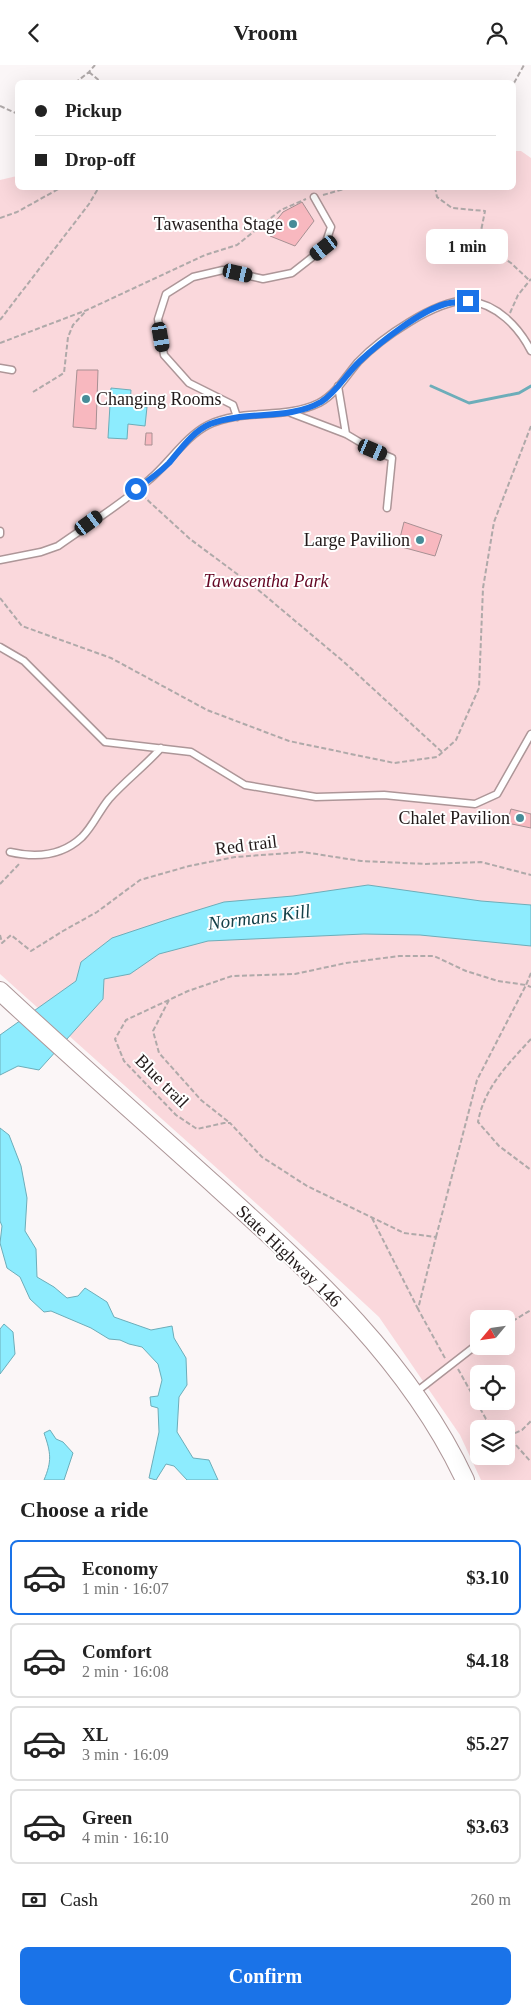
<!DOCTYPE html>
<meta charset="utf-8">
<style>
:root{--surface:#fff;--page:#f2f2f2;--text:#222;--muted:#767676;--line:#e0e0e0;--accent:#1a73e8}
body{margin:0;font-family:Georgia,serif;background:var(--page);color:var(--text);height:100vh;display:flex;flex-direction:column;font-size:19px;white-space:nowrap}
*{box-sizing:border-box;margin:0}
p{font-size:16px;color:var(--muted)}
.icon{flex:none;width:28px;height:28px;fill:none;stroke:currentColor;stroke-width:2;stroke-linecap:round;stroke-linejoin:round}
.map{position:relative;height:1415px;overflow:hidden}
.details{display:flex;flex-direction:column;background:var(--surface);flex:1}
.details>*{flex:none}
.banner{position:absolute;left:15px;top:15px;width:501px;height:110px;border-radius:8px;box-shadow:0 5px 20px #0002;display:grid;align-content:center;height:110px;padding:0 20px;background:var(--surface)}
.needle{width:32px;rotate:241deg}
.controls{position:absolute;left:470px;top:1245px;display:grid;gap:10px}
.controls a{display:grid;place-items:center;width:45px;height:45px;border-radius:8px;background:var(--surface);box-shadow:0 5px 20px #0002;font-size:25px}
.end{position:absolute;width:22px;height:22px;margin:-11px;border:6px solid #1a73e8;background:#fff;box-shadow:0 0 0 2px #fff}
.from{border-radius:50%}
.bubble{position:absolute;height:35px;border-radius:8px;background:var(--surface);box-shadow:0 5px 20px #0002;font-size:16px;font-weight:700;line-height:35px;text-align:center}
.car{position:absolute;width:15px;height:30px;margin:-15px -8px;border-radius:6px;box-shadow:0 0 4px 1px #0007;background:linear-gradient(#222 24%,#8ab4d8 0 40%,#222 0 76%,#8ab4d8 0 86%,#222 0)}
.banner b{display:flex;align-items:center;gap:18px;height:48px;font-size:19px}
.banner b+b{border-top:1px solid var(--line)}
.banner i{width:12px;height:12px;background:var(--text)}
ul{padding:0;list-style:none}
li{display:flex;align-items:center;gap:15px;height:75px;margin:0 10px 8px;padding:0 10px;border:2px solid var(--line);border-radius:8px}
li div{flex:1}
li b{display:block;font-size:19px}
li em{font-style:normal;font-weight:700}
li.current{border-color:var(--accent)}
li>.icon{width:45px;height:45px;stroke-width:1.5}
h2{padding:0 20px;font-size:22px;line-height:60px}
.pay{display:flex;align-items:center;gap:12px;height:55px;padding:0 20px;font-size:19px}
.pay p{margin-inline-start:auto}
.primary-button{display:flex;gap:10px;margin-top:auto;padding:10px 20px}
.primary-button a{flex:1;height:58px;border-radius:8px;background:var(--accent);color:#fff;font-size:20px;font-weight:700;line-height:58px;text-align:center}
header{display:flex;justify-content:space-between;align-items:center;height:65px;padding:0 20px;background:var(--surface);font-size:22px;font-weight:700}
.map>svg:first-child{display:block}
.green{fill:#fad8dc;fill-rule:evenodd}
.water{fill:#8decfe;stroke:#6dadb9}
.lines{fill:none;stroke-linecap:round;stroke-linejoin:round}
.stream{stroke:#6dadb9;stroke-width:3}
.building{fill:#f8b8bf;stroke:#a79093}
.service-casing{stroke:#ad9698;stroke-width:9}
.secondary-casing{stroke:#ad9698;stroke-width:20}
.path{stroke:#afa9a9;stroke-width:2;stroke-dasharray:5 2.5;stroke-linecap:butt}
.service{stroke:#fff;stroke-width:6}
.secondary{stroke:#fff;stroke-width:18}
.route{stroke:#1a73e8;stroke-width:6}
.poi-dot{fill:#478c98;stroke:#fff;stroke-width:2}
.labels{text-anchor:middle;dominant-baseline:central;stroke-width:4;stroke-linejoin:round;paint-order:stroke}
.poi-label{font-size:18px;fill:#211919;stroke:#fff;text-anchor:end}
.park-label{font-size:18px;font-style:italic;fill:#630623;stroke:#fff}
.street-label{font-size:18px;fill:#211919;stroke:#fff}
.water-label{font-size:19px;font-style:italic;fill:#154149;stroke:#fff}
</style>
<header><svg class="icon" aria-label="back" viewBox="0 0 24 24"><path d="M15 5l-7 7 7 7"/></svg>Vroom<svg class="icon" aria-label="person" viewBox="0 0 24 24"><circle cx="12" cy="8" r="4"/><path d="M4 21q1-7 8-7t8 7"/></svg></header>
<div class="map">
<svg width="531" height="1415" viewBox="0 0 531 1415">
<rect width="100%" height="100%" fill="#fbf6f7"/>
<path class="green" d="M514,86H521L531,93V1415H481L460,1370L379,1252L268,1149L0,909V115L17,111L18,122H514ZM479,1254H506V1281H479ZM479,1309H506V1336H479ZM479,1364H506V1391H479Z"/>
<path class="water" d="M111,323L131,325L130,341L147,342L145,361L128,359L127,374L108,373Z
M368,820L481,836L531,840V881L420,870L364,869L208,876L159,889L130,909L104,914L103,934L39,1005L18,1001L0,1010V970L76,916L81,897L112,873L172,853L224,837L293,831Z
M0,1063L9,1070L21,1101L27,1133L25,1166L36,1184L37,1212L54,1222L67,1233L78,1231L85,1223L107,1237L114,1252L151,1265L172,1261L174,1273L186,1293L187,1320L179,1332L177,1367L193,1393L209,1395L218,1415H187L174,1401L166,1399L156,1415L149,1413L159,1367L158,1343L151,1341L150,1332L158,1331L162,1315L158,1299L142,1282L129,1279L120,1275L109,1274L91,1263L51,1246L44,1247L30,1234L20,1212L7,1203L0,1178L2,1161L0,1156Z
M4,1259L13,1267L15,1289L0,1309V1264Z
M50,1365L56,1374L63,1377L73,1388L64,1415H44C52,1396 51,1388 44,1368Z"/>
<g class="lines">
<path class="stream" d="M431,321L469,338L519,328L531,321"/>
</g>
<path class="building" d="M302,137L314,156L295,181L270,171L272,161L283,147Z
M77,305H98L96,364L73,362Z
M158,332H164V340H158Z
M146,368H152V380H145Z
M404,457L442,470L435,491L398,481Z
M511,744L531,749V763L507,758Z"/>
<g class="lines">
<defs>
<path id="service" d="M0,303L12,305
M338,321L346,369
M291,348L346,369L373,385L392,393L387,443
M237,352L233,340L189,318L164,290L158,254L166,229L193,212L223,205L263,214L292,208L324,183L331,162L314,132
M0,466V469
M0,495L41,487L58,481C89,459 122,439 150,414C169,398 186,371 208,360C243,343 284,355 319,338C336,329 346,311 358,297C379,275 437,233 469,236C497,239 519,262 531,286
M0,582L24,596L105,677L191,687L245,720L316,732L384,730L475,739L497,729L531,669
M10,787C36,793 62,791 82,772C93,761 99,746 109,734C125,716 145,701 161,683
M416,1327L479,1278"/>
<path id="secondary" d="M0,926C72,993 146,1058 218,1123C313,1209 410,1297 465,1415"/>
</defs>
<use href="#service" class="service-casing"/>
<use href="#secondary" class="secondary-casing"/>
<path class="path" d="M89,7L102,18
M75,18L89,7L95,0
M514,18L524,0
M0,41L18,49
M435,122L437,132L452,143L485,146L479,176L511,198L529,215
M323,130L351,122
M0,153L17,147L62,122
M510,248L518,230L531,214
M0,255L89,139L99,122
M0,278L87,245L205,190L237,180L281,145L306,134
M33,327L64,308L68,272L73,260L86,246
M142,430L190,474L256,523L344,597L442,687
M0,533L22,561L111,593L207,645L289,676L394,698L437,692L456,675L479,623L483,523L494,457L531,361
M0,819L20,798
M0,870L2,878L11,870L31,886L63,866L97,847L140,815L189,801L235,792L303,787L361,796L426,799L481,797L531,810
M531,908L526,920L531,922
M169,935L153,966L159,988L201,1035L230,1058
M531,974C508,999 484,1023 478,1057L499,1081L531,1105
M372,1153L418,1244
M436,1172L477,1015L526,920L498,916L466,906L434,891H399L346,898L295,909L232,911L188,926L126,955L115,974L124,996L176,1050L197,1064L224,1058H230L262,1092L307,1121L404,1168L436,1172L418,1244L446,1295
M506,1260L531,1245
M458,1304L486,1354L499,1364
M506,1369L531,1397
M508,1371L522,1365L531,1356"/>
<use href="#service" class="service"/>
<use href="#secondary" class="secondary"/>
</g>
<g class="lines">
<path class="route" d="M136,424C148,416 159,408 169,398C181,384 192,367 210,359C246,345 287,356 321,337C337,327 346,309 360,296C379,278 420,246 445,239C452,237 460,237 468,236"/>
</g>
<g class="poi-dot">
<circle cx="293" cy="159" r="5"/>
<circle cx="86" cy="334" r="5"/>
<circle cx="420" cy="475" r="5"/>
<circle cx="520" cy="753" r="5"/>
</g>
<g class="labels">
<g class="poi-label">
<text x="283" y="159">Tawasentha Stage</text>
<text x="96" y="334" text-anchor="start">Changing Rooms</text>
<text x="410" y="475">Large Pavilion</text>
<text x="510" y="753">Chalet Pavilion</text>
</g>
<g class="park-label">
<text x="266" y="516">Tawasentha Park</text>
</g>
<g class="street-label">
<text transform="translate(246 780) rotate(-7)">Red trail</text>
<text transform="translate(162 1016) rotate(45)">Blue trail</text>
<text transform="translate(289 1191) rotate(44)">State Highway 146</text>
</g>
<g class="water-label">
<text transform="translate(259 852) rotate(-7)">Normans Kill</text>
</g>
</g>
</svg>
<div class="controls">
<a><svg class="needle" viewBox="-14 -14 28 28"><path d="M0-13l5 13h-10z" fill="#e53935"/><path d="M0 13l5-13h-10z" fill="#767676"/></svg></a>
<a><svg class="icon" aria-label="locate" viewBox="0 0 24 24"><circle cx="12" cy="12" r="6"/><path d="M12 2v4M12 18v4M2 12h4M18 12h4"/></svg></a>
<a><svg class="icon" aria-label="layers" viewBox="0 0 24 24"><path d="M12 4l9 5-9 5-9-5zM3 14l9 5 9-5"/></svg></a>
</div>
<i class="end from" style="left:136px;top:424px"></i>
<i class="end" style="left:468px;top:236px"></i>
<div class="bubble" style="left:426px;top:164px;width:82px">1 min</div>
<i class="car" style="left:324px;top:183px;rotate:232deg"></i>
<i class="car" style="left:238px;top:208px;rotate:103deg"></i>
<i class="car" style="left:161px;top:272px;rotate:170deg"></i>
<i class="car" style="left:373px;top:385px;rotate:113deg"></i>
<i class="car" style="left:89px;top:458px;rotate:54deg"></i>
<div class="banner">
<b><i class="from"></i>Pickup</b>
<b><i></i>Drop-off</b>
</div>
</div>
<section class="details">
<h2>Choose a ride</h2>
<ul>
<li class="current"><svg class="icon" aria-label="car" viewBox="0 0 24 24"><path d="M5 17H2v-5l4-1 3-4h7l3 4 3 1v5h-3M9 17h6M6 11h13"/><circle cx="7" cy="17" r="2"/><circle cx="17" cy="17" r="2"/></svg><div><b>Economy</b><p>1 min · 16:07</p></div><em>$3.10</em></li>
<li><svg class="icon" aria-label="car" viewBox="0 0 24 24"><path d="M5 17H2v-5l4-1 3-4h7l3 4 3 1v5h-3M9 17h6M6 11h13"/><circle cx="7" cy="17" r="2"/><circle cx="17" cy="17" r="2"/></svg><div><b>Comfort</b><p>2 min · 16:08</p></div><em>$4.18</em></li>
<li><svg class="icon" aria-label="car" viewBox="0 0 24 24"><path d="M5 17H2v-5l4-1 3-4h7l3 4 3 1v5h-3M9 17h6M6 11h13"/><circle cx="7" cy="17" r="2"/><circle cx="17" cy="17" r="2"/></svg><div><b>XL</b><p>3 min · 16:09</p></div><em>$5.27</em></li>
<li><svg class="icon" aria-label="car" viewBox="0 0 24 24"><path d="M5 17H2v-5l4-1 3-4h7l3 4 3 1v5h-3M9 17h6M6 11h13"/><circle cx="7" cy="17" r="2"/><circle cx="17" cy="17" r="2"/></svg><div><b>Green</b><p>4 min · 16:10</p></div><em>$3.63</em></li>
</ul>
<div class="pay"><svg class="icon" aria-label="cash" viewBox="0 0 24 24"><path d="M3 7h18v10H3z"/><circle cx="12" cy="12" r="2"/></svg>Cash<p>260 m</p></div>
<div class="primary-button"><a>Confirm</a></div>
</section>
